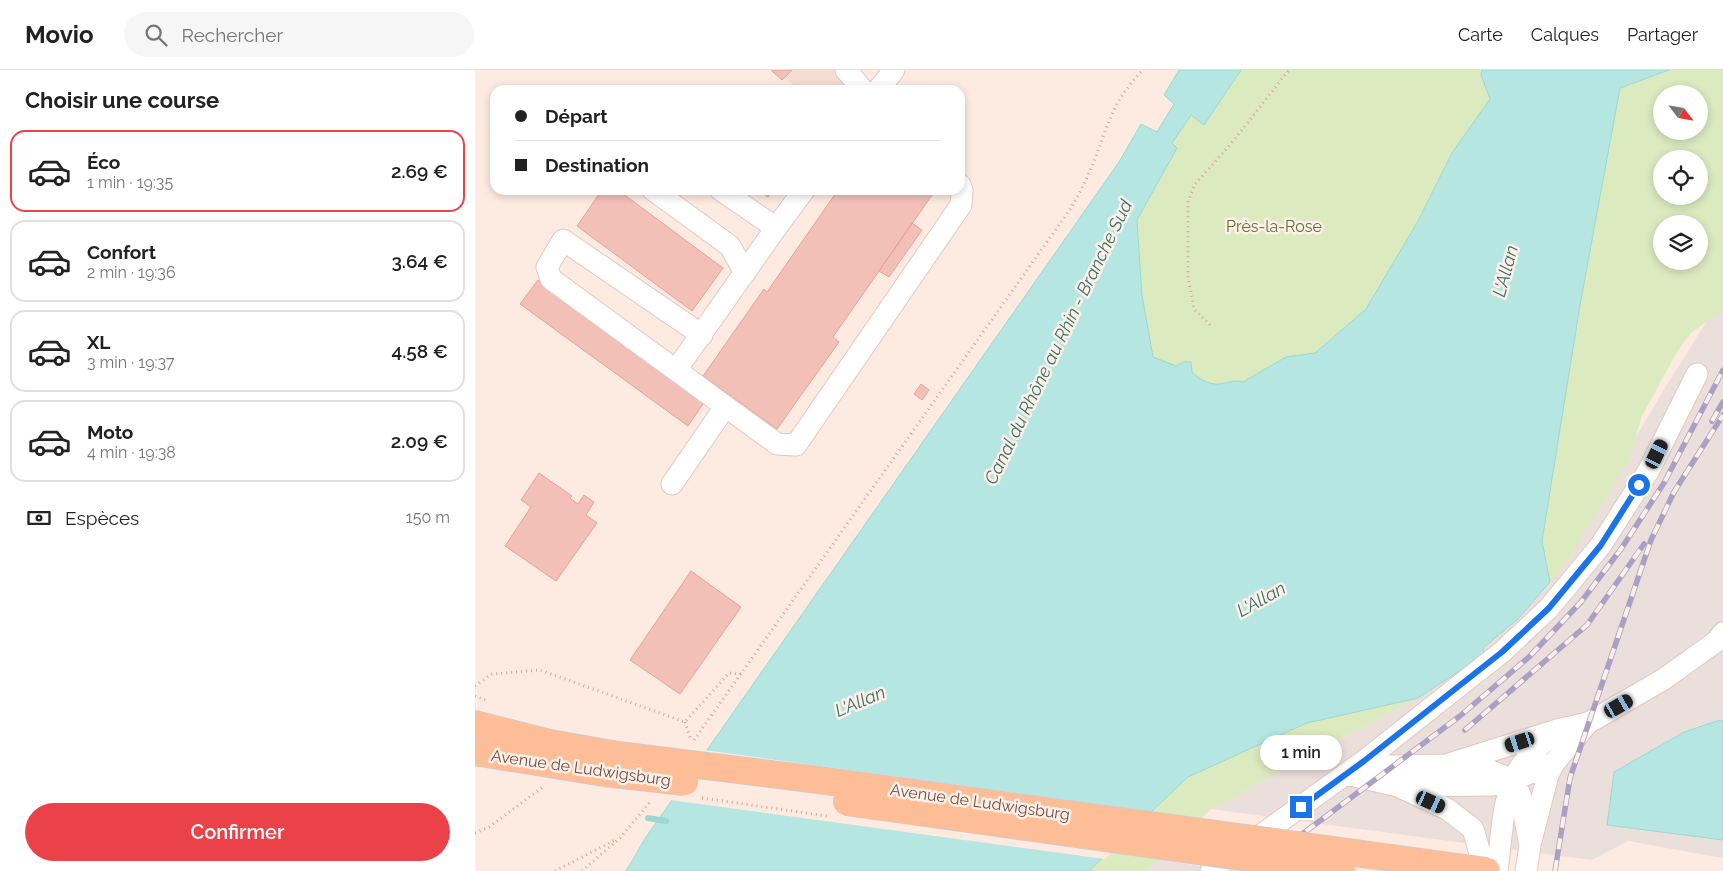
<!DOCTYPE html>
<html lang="fr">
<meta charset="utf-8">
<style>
:root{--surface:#fff;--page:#f6f6f6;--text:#222;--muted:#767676;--line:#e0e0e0;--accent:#ea4248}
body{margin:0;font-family:Raleway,sans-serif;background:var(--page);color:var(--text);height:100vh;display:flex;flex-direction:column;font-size:19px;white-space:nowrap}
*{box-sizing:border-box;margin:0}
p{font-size:16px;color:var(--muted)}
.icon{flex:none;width:28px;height:28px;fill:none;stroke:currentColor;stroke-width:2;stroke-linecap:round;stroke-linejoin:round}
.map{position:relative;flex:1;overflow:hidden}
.drawer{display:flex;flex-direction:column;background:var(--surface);width:475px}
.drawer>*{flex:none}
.hud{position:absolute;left:15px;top:15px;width:475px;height:110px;border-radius:15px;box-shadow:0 2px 8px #0003;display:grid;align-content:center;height:110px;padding:0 25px;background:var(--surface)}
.needle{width:32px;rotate:121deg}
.buttons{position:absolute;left:1178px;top:15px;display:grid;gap:10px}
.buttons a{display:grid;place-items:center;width:55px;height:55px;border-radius:50%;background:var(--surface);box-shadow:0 2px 8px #0003;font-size:25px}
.end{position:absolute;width:22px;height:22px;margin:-11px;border:6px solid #1a73e8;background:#fff;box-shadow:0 0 0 2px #fff}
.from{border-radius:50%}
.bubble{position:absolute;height:35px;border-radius:18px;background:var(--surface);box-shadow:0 2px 8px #0003;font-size:16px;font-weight:600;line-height:35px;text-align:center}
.car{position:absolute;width:15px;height:30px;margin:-15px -8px;border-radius:6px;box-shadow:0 0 4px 1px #0007;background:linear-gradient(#222 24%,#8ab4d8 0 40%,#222 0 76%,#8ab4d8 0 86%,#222 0)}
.hud b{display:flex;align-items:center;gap:18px;height:48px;font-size:19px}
.hud b+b{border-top:1px solid var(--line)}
.hud i{width:12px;height:12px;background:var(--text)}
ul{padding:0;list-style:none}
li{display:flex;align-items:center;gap:15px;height:82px;margin:0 10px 8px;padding:0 15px;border:2px solid var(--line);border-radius:15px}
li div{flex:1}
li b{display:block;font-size:19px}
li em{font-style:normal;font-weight:600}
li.on{border-color:var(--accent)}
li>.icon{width:45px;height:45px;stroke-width:1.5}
h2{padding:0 25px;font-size:22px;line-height:60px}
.pay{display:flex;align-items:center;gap:12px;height:55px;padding:0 25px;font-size:19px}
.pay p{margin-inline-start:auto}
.cta{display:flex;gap:10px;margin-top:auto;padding:10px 25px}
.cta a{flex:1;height:58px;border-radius:30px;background:var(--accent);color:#fff;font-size:20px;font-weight:600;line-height:58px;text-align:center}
header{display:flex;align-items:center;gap:30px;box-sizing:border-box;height:70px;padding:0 25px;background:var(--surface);border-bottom:1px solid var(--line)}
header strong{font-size:24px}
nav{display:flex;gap:28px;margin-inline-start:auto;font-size:18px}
.search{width:350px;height:45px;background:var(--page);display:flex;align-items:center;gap:12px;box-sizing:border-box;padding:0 18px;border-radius:28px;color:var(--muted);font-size:19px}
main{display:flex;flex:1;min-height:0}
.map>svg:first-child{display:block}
.residential{fill:#f6ddd2}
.industrial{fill:#ebdfdc}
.green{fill:#dceabf;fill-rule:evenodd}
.water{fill:#b5e6e1;stroke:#9bd8d2}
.pier{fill:#fdebe1}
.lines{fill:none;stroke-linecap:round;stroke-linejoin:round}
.stream{stroke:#9bd8d2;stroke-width:6}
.building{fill:#f3c0b8;stroke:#e6a198}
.minor-casing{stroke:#e3c7bf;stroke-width:23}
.major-casing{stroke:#d5c9c8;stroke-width:28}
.path{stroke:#d7a39b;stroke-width:3;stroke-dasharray:1 4;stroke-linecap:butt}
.minor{stroke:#fff;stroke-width:21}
.major{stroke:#fdbd97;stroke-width:26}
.rail-casing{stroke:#aaa0c5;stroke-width:5.5}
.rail{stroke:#fff0e7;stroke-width:4;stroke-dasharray:11;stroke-linecap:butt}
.major-bridge-casing{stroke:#d5c9c8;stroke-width:28;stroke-linecap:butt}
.path-bridge{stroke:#d7a39b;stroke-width:3;stroke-dasharray:1 4;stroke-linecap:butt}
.major-bridge{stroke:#fdbd97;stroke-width:26}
.route{stroke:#1a73e8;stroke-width:6}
.labels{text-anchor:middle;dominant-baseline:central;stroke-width:5;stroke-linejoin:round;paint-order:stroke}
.park-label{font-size:16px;fill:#5b743c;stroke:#fff0e7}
.street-label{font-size:16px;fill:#744c47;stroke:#fff0e7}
.water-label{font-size:18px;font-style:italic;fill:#38736e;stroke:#fff0e7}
</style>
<header>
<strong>Movio</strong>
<div class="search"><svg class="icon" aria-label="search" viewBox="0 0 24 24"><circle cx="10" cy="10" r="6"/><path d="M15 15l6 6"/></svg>Rechercher</div>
<nav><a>Carte</a><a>Calques</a><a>Partager</a></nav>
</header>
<main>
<section class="drawer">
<h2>Choisir une course</h2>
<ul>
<li class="on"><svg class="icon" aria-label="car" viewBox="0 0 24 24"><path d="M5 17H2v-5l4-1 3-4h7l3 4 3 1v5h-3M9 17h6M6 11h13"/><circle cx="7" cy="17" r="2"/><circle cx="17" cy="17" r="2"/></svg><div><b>Éco</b><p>1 min · 19:35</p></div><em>2.69 €</em></li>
<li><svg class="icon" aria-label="car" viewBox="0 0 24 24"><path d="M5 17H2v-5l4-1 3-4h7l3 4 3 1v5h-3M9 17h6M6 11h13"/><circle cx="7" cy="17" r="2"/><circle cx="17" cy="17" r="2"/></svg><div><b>Confort</b><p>2 min · 19:36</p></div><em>3.64 €</em></li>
<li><svg class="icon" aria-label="car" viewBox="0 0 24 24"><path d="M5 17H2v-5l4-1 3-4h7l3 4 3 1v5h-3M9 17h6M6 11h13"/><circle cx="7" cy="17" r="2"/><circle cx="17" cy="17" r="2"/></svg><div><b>XL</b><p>3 min · 19:37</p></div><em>4.58 €</em></li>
<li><svg class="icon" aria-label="car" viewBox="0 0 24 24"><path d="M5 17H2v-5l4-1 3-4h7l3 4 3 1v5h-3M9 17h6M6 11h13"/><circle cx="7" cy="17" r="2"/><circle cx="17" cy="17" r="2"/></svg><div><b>Moto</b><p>4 min · 19:38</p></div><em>2.09 €</em></li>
</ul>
<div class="pay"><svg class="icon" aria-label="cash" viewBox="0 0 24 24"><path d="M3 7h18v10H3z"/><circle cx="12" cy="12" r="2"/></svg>Espèces<p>150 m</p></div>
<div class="cta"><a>Confirmer</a></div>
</section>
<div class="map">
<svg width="1248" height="801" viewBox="0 0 1248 801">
<rect width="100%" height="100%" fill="#fdebe1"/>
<path class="residential" d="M297,0H387L374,20H326Z"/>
<path class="industrial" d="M1248,225V788L1153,771L1117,790L736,739L943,628L1010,584L1007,578L1043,549L1075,512L1188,321Z
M685,790L757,801H671Z"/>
<path class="green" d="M766,0H1007L1006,5L1015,29L977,83L943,151L891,239L840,283L811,287L768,312C758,309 753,314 743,314C734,315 723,308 717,302L716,292H708L701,296L678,287L667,225L662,150L702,78L696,74L716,45L729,54Z
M1194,0H1248V240L1216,263L1202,282L1167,346L1154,390L1086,501L1075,512L1067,471L1105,235L1145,18ZM1186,24H1224V61H1186ZM1186,89H1224V126H1186ZM1186,154H1224V191H1186Z
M943,628L736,739L685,790L671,801H614L713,707L832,653Z"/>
<path class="water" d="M704,0H766L729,55L716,45L697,73L702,78L662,150L667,225L678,287L701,296L708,292H716L717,302C723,308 734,315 743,314C753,314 758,309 768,312L811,287L840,283L891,239L943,151L977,83L1015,29L1006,5L1007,0H1194L1145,18L1105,235L1067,471L1075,512L1043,549L1008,578L1010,584L943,628L832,653L713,707L614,801H151L171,767L604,149L644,92L666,54L682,62L699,34L689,25Z
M1245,650L1248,651V770L1132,755L1139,702L1209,662Z"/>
<path class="pier" d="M229,680L680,742L630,789L195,730Z"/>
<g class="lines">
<path class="stream" d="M173,748L191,751"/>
</g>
<path class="building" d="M296,0H317L307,10Z
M127,120H143L248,198L217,241L102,156Z
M283,120H298L293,127Z
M363,120H449L457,125L358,267L364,272L302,359L228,306L289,219L292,222Z
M437,153L447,160L414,207L404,201Z
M63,210L230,331L213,356L45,234Z
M446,314L454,320L447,330L439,324Z
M64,403L97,426L95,428L103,434L109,425L119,432L111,445L122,453L81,511L30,476L56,437L46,430Z
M216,501L266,537L205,624L155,590Z"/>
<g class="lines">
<defs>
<path id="minor" d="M371,0L388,20
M403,20L419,0
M178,120L255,176L270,203
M246,120L301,158L329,120
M227,265L88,170L72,197L76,209L302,374L321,375L486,135L487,120L485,115
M201,300L301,158
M197,414L250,337
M889,691L915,696L971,695L1082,660L1113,653L1189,609L1242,571L1248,563
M980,696L1008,698L1038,710L1046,727L1055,776L1051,801
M871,704L923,716L1017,715L1038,710L1079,693L1113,653
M927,718L972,739L998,759L1010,801
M1056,771L1073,705L1079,693
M736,801L889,691L1027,582L1074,538L1126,475L1174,400L1222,304
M1022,801C1026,773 1027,736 1038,710C1046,691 1064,677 1078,664"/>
<path id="major" d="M0,654L75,673L143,685
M0,682L129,703"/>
</defs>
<use href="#minor" class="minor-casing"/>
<use href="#major" class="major-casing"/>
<path class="path" d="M735,255L719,239L713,207V132L720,114L755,75L814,0
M0,616L17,604L65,600L210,652L254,603L266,604
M0,626L13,631
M210,652L216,670
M219,670L596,138C602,127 609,115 614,103C632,62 634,34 668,0
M0,763L14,757L68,717
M80,801L140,770
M107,801L145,768L175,732"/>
<use href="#minor" class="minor"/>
<use href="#major" class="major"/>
<defs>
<path id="rail" d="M1237,351L1248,332
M990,660L1112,555L1169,474
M778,801L985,646L1054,587L1106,532L1146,479L1189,413L1248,300
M1080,801L1095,708L1176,470L1199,422L1248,345"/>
</defs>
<use href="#rail" class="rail-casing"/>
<use href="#rail" class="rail"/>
<defs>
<path id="major-bridge" d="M143,685L336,709L1012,801
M129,703L210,712
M371,732L867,801"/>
</defs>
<use href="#major-bridge" class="major-bridge-casing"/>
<path class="path-bridge" d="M227,728L352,746"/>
<use href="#major-bridge" class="major-bridge"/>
</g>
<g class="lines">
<path class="route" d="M826,737L889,691L1027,582L1074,538L1126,475L1164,415"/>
</g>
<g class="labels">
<g class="park-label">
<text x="799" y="156">Près-la-Rose</text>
</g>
<g class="street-label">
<text transform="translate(106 698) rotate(8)">Avenue de Ludwigsburg</text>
<text transform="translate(505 732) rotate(8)">Avenue de Ludwigsburg</text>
</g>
<g class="water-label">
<text transform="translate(1030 201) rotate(-75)">L'Allan</text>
<text transform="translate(583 272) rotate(-64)">Canal du Rhône au Rhin - Branche Sud</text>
<text transform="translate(786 529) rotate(-29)">L'Allan</text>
<text transform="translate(385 631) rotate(-23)">L'Allan</text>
</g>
</g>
</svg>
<div class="buttons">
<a><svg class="needle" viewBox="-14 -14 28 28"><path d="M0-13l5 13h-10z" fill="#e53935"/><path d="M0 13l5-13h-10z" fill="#767676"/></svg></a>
<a><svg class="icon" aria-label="locate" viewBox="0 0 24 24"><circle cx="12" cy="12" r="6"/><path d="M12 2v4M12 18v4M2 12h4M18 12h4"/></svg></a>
<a><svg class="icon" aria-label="layers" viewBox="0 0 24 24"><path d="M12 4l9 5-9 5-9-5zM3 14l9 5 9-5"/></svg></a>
</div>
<i class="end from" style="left:1164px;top:415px"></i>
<i class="end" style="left:826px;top:737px"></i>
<div class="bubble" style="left:785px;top:665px;width:82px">1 min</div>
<i class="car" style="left:1182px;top:384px;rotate:26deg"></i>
<i class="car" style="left:1144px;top:636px;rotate:60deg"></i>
<i class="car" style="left:1045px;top:672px;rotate:252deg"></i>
<i class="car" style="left:956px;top:732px;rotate:115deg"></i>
<div class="hud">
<b><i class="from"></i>Départ</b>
<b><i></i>Destination</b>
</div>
</div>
</main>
